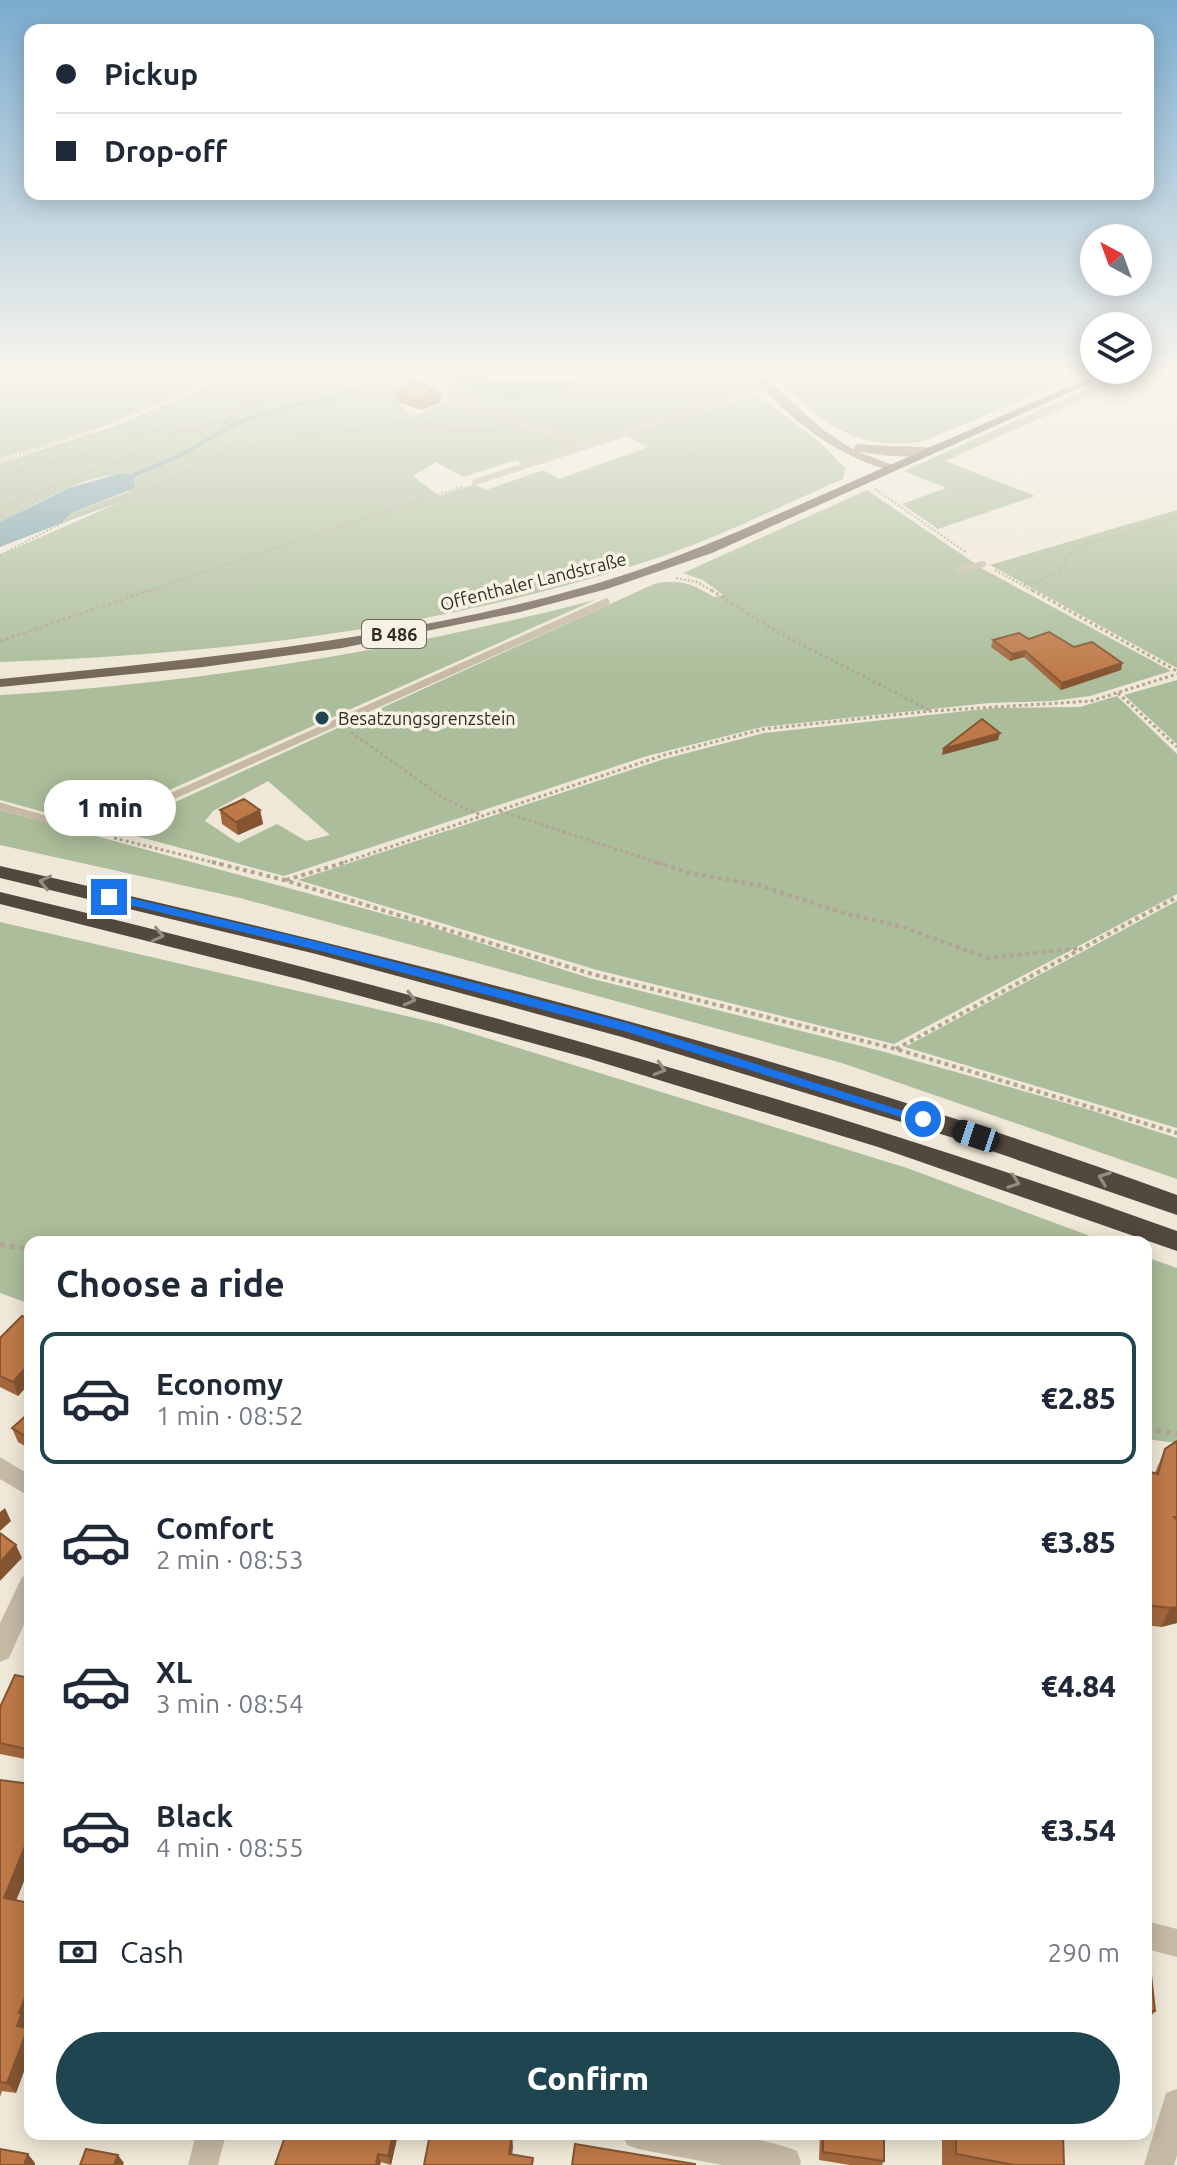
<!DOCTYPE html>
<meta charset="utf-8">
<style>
:root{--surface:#fff;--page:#f2f2f3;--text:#1f2937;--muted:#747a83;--line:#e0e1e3;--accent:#1f4551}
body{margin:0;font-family:Ubuntu,sans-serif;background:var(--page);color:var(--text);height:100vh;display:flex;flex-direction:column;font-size:30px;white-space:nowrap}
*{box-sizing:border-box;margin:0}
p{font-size:26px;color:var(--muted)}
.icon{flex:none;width:44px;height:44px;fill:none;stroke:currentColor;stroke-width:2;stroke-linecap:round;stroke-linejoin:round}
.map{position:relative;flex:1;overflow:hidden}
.details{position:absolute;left:24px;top:1236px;width:1128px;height:904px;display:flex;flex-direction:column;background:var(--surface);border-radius:16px;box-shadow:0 4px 20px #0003}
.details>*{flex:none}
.guide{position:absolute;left:24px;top:24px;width:1130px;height:176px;border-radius:16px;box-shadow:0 4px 20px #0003;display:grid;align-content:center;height:176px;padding:0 32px;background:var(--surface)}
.needle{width:52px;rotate:319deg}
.buttons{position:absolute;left:1080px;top:224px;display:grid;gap:16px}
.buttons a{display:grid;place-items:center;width:72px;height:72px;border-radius:50%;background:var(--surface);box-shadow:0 4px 20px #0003;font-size:40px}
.end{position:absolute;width:36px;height:36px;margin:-18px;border:10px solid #1a73e8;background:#fff;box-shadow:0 0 0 4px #fff}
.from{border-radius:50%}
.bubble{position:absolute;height:56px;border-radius:28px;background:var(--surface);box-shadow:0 4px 20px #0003;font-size:26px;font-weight:800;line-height:56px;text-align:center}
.car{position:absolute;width:24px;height:48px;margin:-24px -12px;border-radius:10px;box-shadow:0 0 6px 2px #0007;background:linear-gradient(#222 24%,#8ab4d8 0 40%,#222 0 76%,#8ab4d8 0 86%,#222 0)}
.guide b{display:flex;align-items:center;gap:28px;height:76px;font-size:30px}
.guide b+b{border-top:2px solid var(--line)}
.guide i{width:20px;height:20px;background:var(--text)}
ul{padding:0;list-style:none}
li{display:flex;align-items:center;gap:24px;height:132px;margin:0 16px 12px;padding:0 16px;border:4px solid transparent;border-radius:16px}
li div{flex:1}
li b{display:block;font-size:30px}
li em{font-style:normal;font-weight:800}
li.selected{border-color:var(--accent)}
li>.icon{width:72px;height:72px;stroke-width:1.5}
h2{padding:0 32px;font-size:36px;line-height:96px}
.pay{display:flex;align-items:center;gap:20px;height:88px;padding:0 32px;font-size:30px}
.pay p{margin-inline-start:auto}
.primary-button{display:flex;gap:16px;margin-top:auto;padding:16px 32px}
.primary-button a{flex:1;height:92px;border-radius:48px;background:var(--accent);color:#fff;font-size:32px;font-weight:800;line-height:92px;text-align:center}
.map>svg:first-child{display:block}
.green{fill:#abbd9a;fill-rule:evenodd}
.water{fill:#79a0aa}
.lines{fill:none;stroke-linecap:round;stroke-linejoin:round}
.stream{stroke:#79a0aa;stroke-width:4}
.path-far3{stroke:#b2a490;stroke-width:2;stroke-dasharray:2 2;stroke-linecap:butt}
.path-far2{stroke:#b2a490;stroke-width:3;stroke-dasharray:3 3;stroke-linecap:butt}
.path-far1{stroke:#b2a490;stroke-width:4;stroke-dasharray:4 4;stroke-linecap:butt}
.path{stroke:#b2a490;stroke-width:5;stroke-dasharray:5 5;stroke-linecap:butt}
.lane-far1{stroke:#c6baa5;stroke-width:6}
.lane{stroke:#c6baa5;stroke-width:7}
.street{fill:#c6baa5;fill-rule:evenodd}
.secondary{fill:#998a77;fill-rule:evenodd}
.primary{fill:#746658;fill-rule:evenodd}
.highway{fill:#53483e;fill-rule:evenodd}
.wall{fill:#a3683e}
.shaded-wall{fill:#855532}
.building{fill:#be7948;stroke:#855532;stroke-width:2}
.oneway{stroke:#958c80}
.route{fill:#1a73e8}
.poi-dot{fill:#1f4551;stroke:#f7f2e4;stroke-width:3}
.labels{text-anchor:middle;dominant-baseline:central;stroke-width:7;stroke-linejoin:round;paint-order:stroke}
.far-street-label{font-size:18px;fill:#322c26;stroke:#f7f2e4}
.shield{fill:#f7f2e4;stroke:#6d675f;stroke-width:2}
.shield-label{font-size:18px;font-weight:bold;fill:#322c26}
.far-poi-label{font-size:18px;fill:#322c26;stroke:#f7f2e4;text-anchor:start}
</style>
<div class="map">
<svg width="1177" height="2165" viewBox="0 0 1177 2165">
<rect width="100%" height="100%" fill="#efe8d8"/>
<path class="green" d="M0,375H224L94,429L0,459Z
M235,375H438L422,380L404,393L407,396L401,404L412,417L448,401L440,397L452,392L446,381C500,397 533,405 590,386L503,381L480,375H747L759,386L523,464L516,460L463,477L436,462L413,476L439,496L475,484L486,490L543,470L559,479L648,447L624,435L758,395L822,444L845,468L843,479C785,504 726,534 666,555C451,628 225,654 0,662V555L118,503L62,523L71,513L128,492L133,476C91,468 38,504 0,522V463L114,426Z
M771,375H1080L925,441C852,453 822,420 771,375Z
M1117,375H1137L945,461L1035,496L938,529L902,504L946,488L904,471Z
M867,490L983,569L1171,671L1090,696L1052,701L989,703L762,727L647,756L284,876L114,830L654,584C679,578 693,584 714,597L723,595L703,580L683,573ZM268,781L330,835L306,841L277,824L238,843L205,821L213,811Z
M1177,510V668L990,565Z
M595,600L91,825L0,800V695C200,683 402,650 595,600Z
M1177,680V744L1124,695Z
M1117,696L1177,754V894L894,1044L597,970L298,880L664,759L764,733L994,708L1080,707Z
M0,810L428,926L589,978L881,1051L1087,1109L1177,1138V1179L842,1063L240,898L0,845Z
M1177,901V1128L905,1047Z
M0,922L441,1024L907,1168L1106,1242H30V1304L0,1293Z
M1146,1257L1177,1268V1443L1146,1439Z"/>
<path class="water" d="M442,375H480L503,381L582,382L591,386C551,399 474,409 442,375Z
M122,473L133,476L135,488L71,513L62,523L0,547V522L68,488Z"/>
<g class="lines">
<path class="stream" d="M580,385L633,389
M223,424L231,419
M125,479L181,455L239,422L294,405L335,398L389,375"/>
<path class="path-far3" d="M238,411L271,396L339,375
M424,424L450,415
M661,437L723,473
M0,461L97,429L230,375
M0,475L106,449L160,429L196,431L232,448
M875,489L967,553
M0,509L225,417L238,409L264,375
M0,555L76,516L160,485L235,449L402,422L448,430H495
M995,570L1035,592
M676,578L697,582L714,592
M1024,585L1060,573L1073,548L1177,517
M145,592L464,486"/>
<path class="path-far2" d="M711,590L779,633L929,710
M1032,590L1177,671
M0,641L151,590
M1118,693L1177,747
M351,732L446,800L481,815
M500,811L662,864
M114,838L220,864
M339,864L664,755L764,729L931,711L1091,701L1177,674"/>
<path class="path-far1" d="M212,862L284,880L592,974L896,1049L1177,1133
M656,862L686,872L762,886L840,912L902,927L988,958L1082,948
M286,880L346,862
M896,1049L1177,897"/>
<path class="path" d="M0,1244L30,1250
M1146,1429L1177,1434"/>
<path class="lane-far1" d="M436,394L583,445
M475,482L768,387
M960,570L983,564"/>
<path class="lane" d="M0,806L92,832L606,602"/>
<path class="street" d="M0,1457L30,1475V1497L0,1479Z
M30,1574V1611L9,1658L0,1662V1623L22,1577Z
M1146,1921L1177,1929V1957L1146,1949Z
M1177,2089V2155L1174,2165H1144L1166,2093Z
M196,2134H226L218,2165H188Z
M623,2134C680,2134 743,2129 797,2151L801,2162L800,2165H722L638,2149L627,2145Z"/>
<path class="secondary" d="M751,375H762L822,429L854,450L855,445L859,444C873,446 932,446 937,449C917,462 879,455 856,451L898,467L892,471C835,456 789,419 751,375Z"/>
<path class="primary" d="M1096,375H1109L712,553L607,589L520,612L342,648L203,667L0,687V679C200,659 401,640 595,584C676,560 753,525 831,491C919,452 1007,413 1096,375Z"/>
<path class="highway" d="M0,866C396,956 795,1055 1177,1195V1215L957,1139L622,1037L316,954L0,878Z
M0,892C398,987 791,1093 1177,1231V1251L878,1147L587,1058L298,979L0,904Z"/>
</g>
<path class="wall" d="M397,393L441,402L421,410L397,402Z
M1029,639L1122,663L1121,670L1061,690L1024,657L1010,661L991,647L993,640Z
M220,810H260L263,824L238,835L222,824Z
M30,1320V1383L18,1396L0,1387V1338Z
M30,1412V1449L18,1442L12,1428Z
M1177,1441V1623L1161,1627L1146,1625V1474L1147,1471L1155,1473L1165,1449Z
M30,1678V1760L0,1754V1707Z
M0,1780L30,1866L16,1901L28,2021L30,2024L29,2029L30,2031V2055L16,2093L2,2091L0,2097Z
M1146,1966L1155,2011L1147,2022H1146Z
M286,2134H398L391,2165Z
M820,2134H884V2161L882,2165H850L819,2160Z
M942,2134H1063L1064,2165H942Z"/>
<path class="shaded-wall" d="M440,393L441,402L421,410L420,402Z
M1025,651L1024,657L1010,661L1012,654Z
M1122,663L1121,670L1061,690L1062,683Z
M1000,733L998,740L942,755L943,749Z
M260,810L263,824L238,835L236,822Z
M30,1363V1383L18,1396L13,1382Z
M5,1508L11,1521L0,1531V1512Z
M16,1545L22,1558L0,1581V1562Z
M1177,1607V1623L1161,1627L1170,1608Z
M30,1834V1866L12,1910L4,1898Z
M30,1984V2017L28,2021L30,2024L29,2029L30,2031V2055L16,2093L7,2083L19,2013Z
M393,2134H398L391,2165L388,2156Z
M512,2134L513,2147L511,2165L509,2154Z
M28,2154L35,2163V2165H24Z
M378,2154L381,2163L380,2165H376Z
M118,2155L124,2163L123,2165H114Z"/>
<path class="building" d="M413,380L440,393L420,402L397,393Z
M1049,632L1074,647L1092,642L1122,663L1062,683L1025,651L1012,654L993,640L1019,633L1029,639Z
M982,719L1000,733L943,749Z
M244,799L260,810L236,822L220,810Z
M22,1316L30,1320V1363L13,1382L0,1376V1338Z
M30,1412V1439L12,1428Z
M1177,1441V1517H1174L1177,1520V1607L1170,1608L1146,1605V1478L1147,1471L1158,1474L1165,1449Z
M0,1533L16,1545L0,1562Z
M15,1675L30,1678V1750L0,1743V1707Z
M0,1780L30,1784V1834L4,1898L30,1903V1984L19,2013H22L17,2026L28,2028L7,2083L0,2082Z
M1146,1966H1150L1155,2011L1146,2010Z
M286,2134H393L388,2156L378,2154L376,2165H275Z
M430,2134H512L509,2154L533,2158L532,2165H424Z
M823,2134H884V2161L823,2152Z
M956,2134H1063L1064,2165H1014L956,2154Z
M575,2144L695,2164V2165H572Z
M0,2149L28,2154L24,2165H0Z
M86,2149L118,2155L114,2165H80Z"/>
<defs><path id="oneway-chevron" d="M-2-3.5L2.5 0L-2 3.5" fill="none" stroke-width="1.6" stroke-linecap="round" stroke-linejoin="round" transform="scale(2)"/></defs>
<g class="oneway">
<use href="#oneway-chevron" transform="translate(45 882) rotate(-167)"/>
<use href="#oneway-chevron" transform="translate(158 935) rotate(13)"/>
<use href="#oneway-chevron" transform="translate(410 999) rotate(15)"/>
<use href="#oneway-chevron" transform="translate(660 1069) rotate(17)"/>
<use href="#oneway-chevron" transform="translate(1104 1178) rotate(-159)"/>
<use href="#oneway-chevron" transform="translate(1014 1182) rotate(19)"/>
</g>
<linearGradient id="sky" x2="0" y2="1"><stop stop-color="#7baccf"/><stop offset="0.55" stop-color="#f8f5ed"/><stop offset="1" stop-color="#f8f5ed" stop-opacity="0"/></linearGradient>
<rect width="1177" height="678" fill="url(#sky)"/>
<path class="route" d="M109,893L314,941L627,1023L929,1119L923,1124L624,1031L313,949L105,899Z"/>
<circle class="poi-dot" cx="322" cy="718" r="8"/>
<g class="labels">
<g class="far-street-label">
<text transform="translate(533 581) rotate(-14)">Offenthaler Landstraße</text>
</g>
<rect class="shield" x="362" y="620" width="64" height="28" rx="6"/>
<g class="shield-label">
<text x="394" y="634">B 486</text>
</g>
<g class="far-poi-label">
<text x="338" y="718">Besatzungsgrenzstein</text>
</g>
</g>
</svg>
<div class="buttons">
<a><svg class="needle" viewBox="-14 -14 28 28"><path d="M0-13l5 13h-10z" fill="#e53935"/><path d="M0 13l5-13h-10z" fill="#747a83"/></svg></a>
<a><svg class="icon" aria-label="layers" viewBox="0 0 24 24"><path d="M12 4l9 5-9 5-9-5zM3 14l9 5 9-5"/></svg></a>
</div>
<i class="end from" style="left:923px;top:1119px"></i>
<i class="end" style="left:109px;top:897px"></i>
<div class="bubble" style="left:44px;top:780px;width:132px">1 min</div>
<i class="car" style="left:976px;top:1136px;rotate:288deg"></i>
<div class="guide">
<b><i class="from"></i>Pickup</b>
<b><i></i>Drop-off</b>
</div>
<section class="details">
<h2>Choose a ride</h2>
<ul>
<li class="selected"><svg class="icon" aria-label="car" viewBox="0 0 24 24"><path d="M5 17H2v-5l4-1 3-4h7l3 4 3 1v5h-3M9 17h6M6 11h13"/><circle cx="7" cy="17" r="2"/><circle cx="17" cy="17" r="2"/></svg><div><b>Economy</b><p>1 min · 08:52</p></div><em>€2.85</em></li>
<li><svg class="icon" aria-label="car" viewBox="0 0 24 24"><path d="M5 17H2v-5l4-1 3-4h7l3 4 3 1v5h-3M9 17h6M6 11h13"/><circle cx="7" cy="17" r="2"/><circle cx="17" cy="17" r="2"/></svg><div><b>Comfort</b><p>2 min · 08:53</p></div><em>€3.85</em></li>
<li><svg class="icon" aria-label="car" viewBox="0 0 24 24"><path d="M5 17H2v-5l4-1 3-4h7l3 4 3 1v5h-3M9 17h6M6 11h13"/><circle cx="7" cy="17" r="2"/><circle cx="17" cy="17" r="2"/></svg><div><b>XL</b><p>3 min · 08:54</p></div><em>€4.84</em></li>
<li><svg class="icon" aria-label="car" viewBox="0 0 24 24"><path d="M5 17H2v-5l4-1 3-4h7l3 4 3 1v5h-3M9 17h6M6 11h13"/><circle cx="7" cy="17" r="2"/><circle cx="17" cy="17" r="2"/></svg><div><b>Black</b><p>4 min · 08:55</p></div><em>€3.54</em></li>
</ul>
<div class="pay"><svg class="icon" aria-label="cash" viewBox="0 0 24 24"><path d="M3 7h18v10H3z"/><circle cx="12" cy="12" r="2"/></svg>Cash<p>290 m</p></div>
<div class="primary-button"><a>Confirm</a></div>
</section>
</div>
